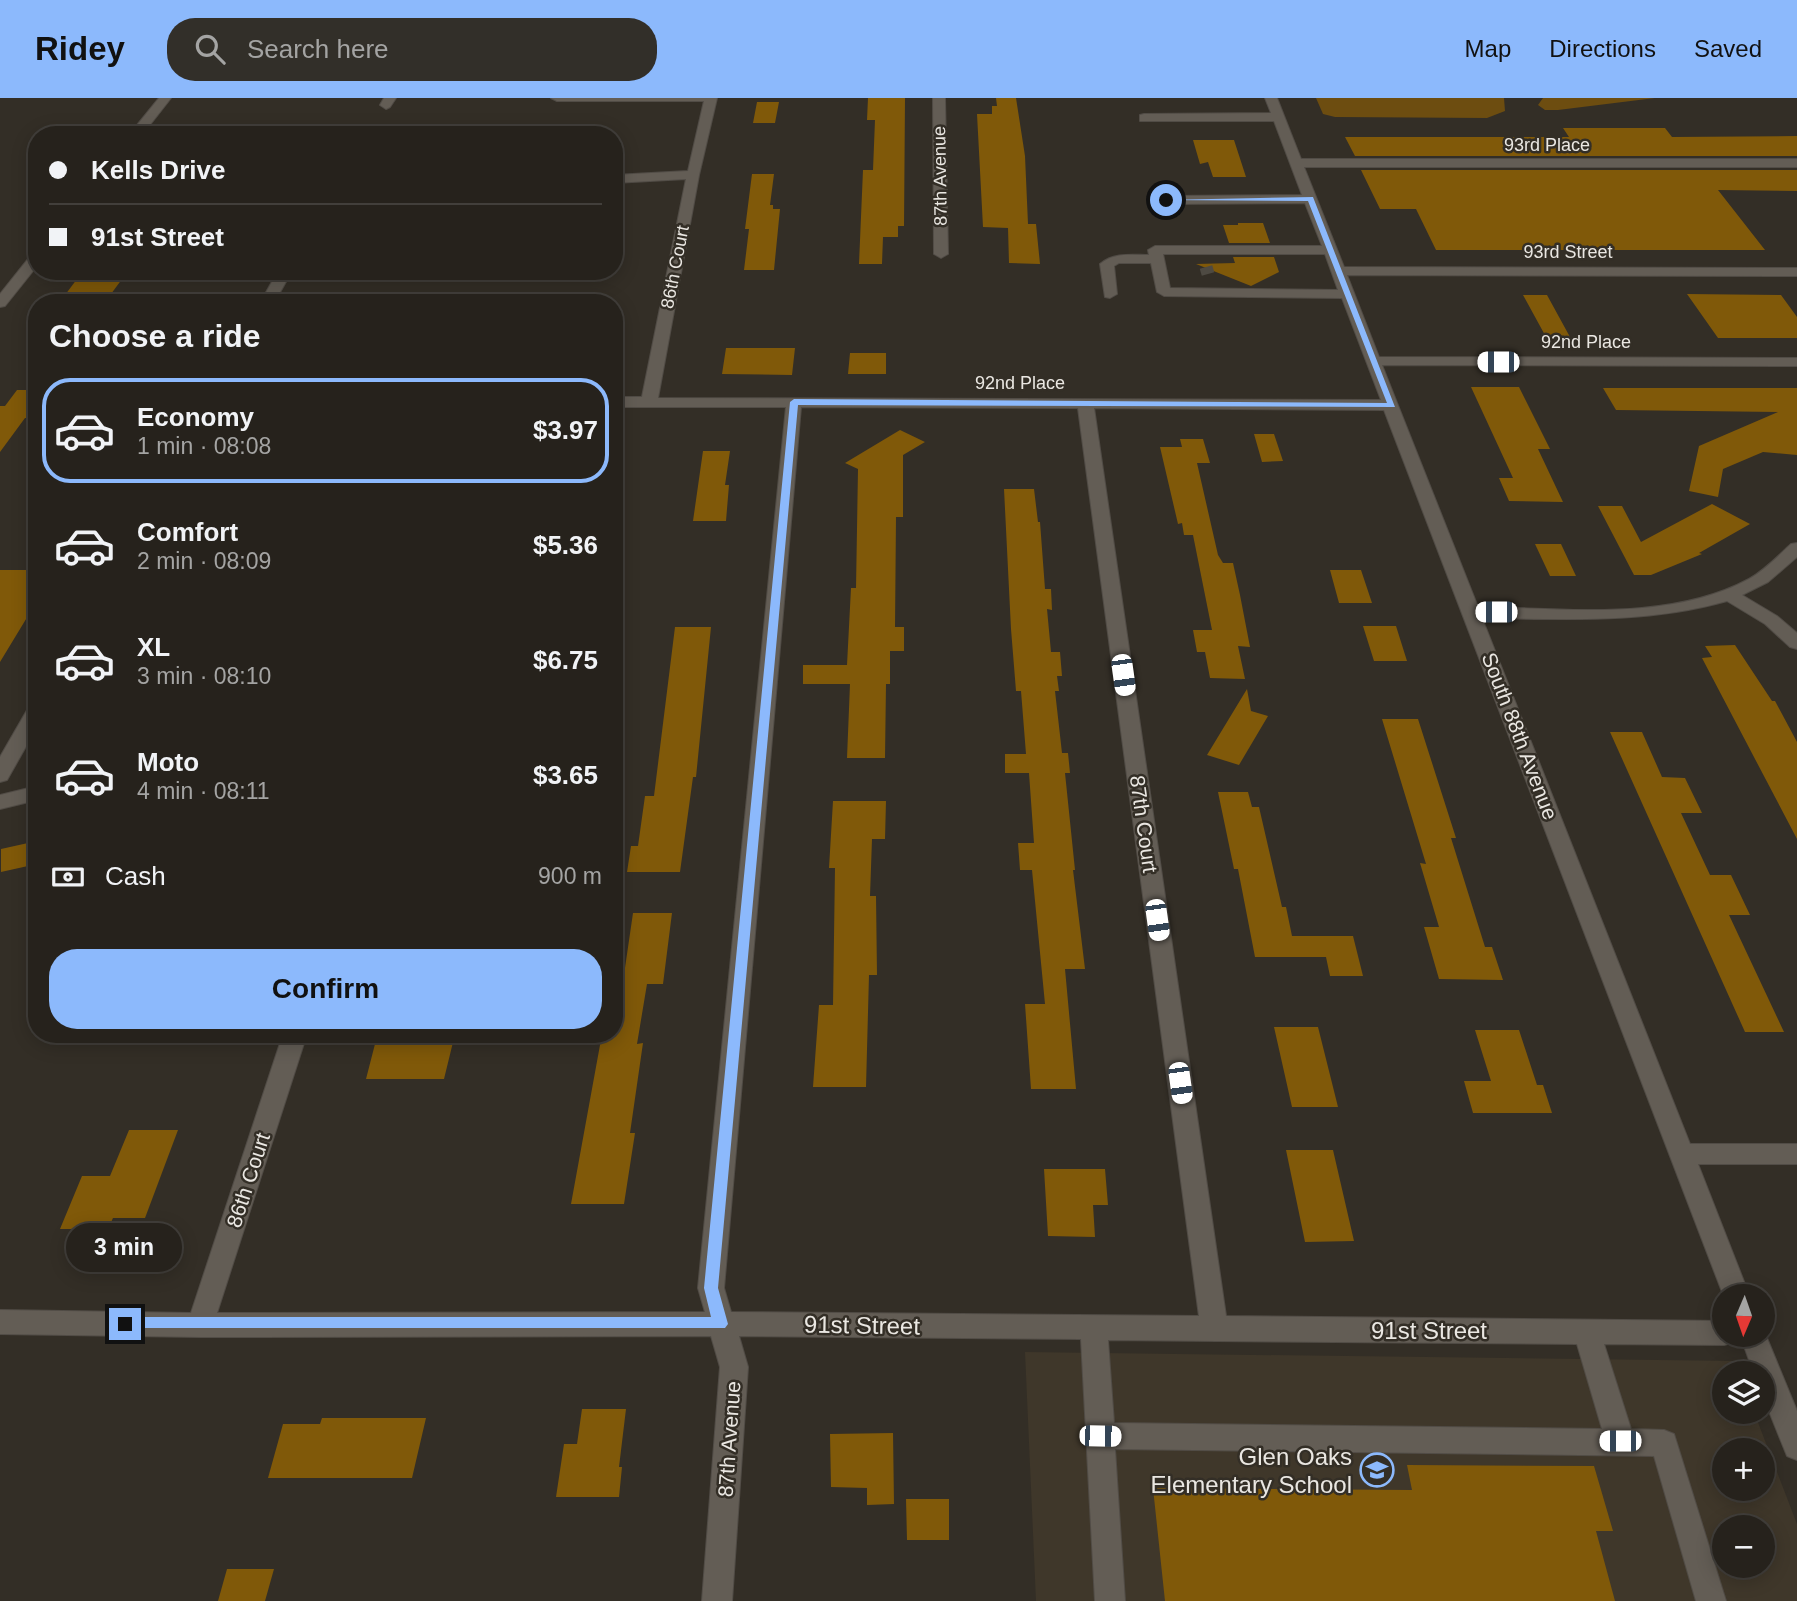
<!DOCTYPE html>
<meta charset="utf-8">
<style>
:root{--surface:#26221c;--page:#322f29;--text:#f1f3f6;--muted:#a4a4a3;--line:#423f3b;--accent:#8cb9fc}
body{margin:0;font-family:Arial,sans-serif;background:var(--page);color:var(--text);height:100vh;display:flex;flex-direction:column;font-size:26px;white-space:nowrap}
*{box-sizing:border-box;margin:0}
p{font-size:23px;color:var(--muted)}
.icon{flex:none;width:38px;height:38px;fill:none;stroke:currentColor;stroke-width:2;stroke-linecap:round;stroke-linejoin:round}
.map{position:relative;flex:1;overflow:hidden}
.side{position:absolute;left:28px;top:196px;width:595px;height:749px;display:flex;flex-direction:column;background:var(--surface);border-radius:28px;box-shadow:0 4px 18px #0003,0 0 0 2px var(--line)}
.side>*{flex:none}
.hud{position:absolute;left:28px;top:28px;width:595px;height:154px;border-radius:28px;box-shadow:0 4px 18px #0003,0 0 0 2px var(--line);display:grid;align-content:center;height:154px;padding:0 21px;background:var(--surface)}
.needle{width:46px;rotate:182deg}
.tools{position:absolute;left:1712px;top:1186px;display:grid;gap:14px}
.tools a{display:grid;place-items:center;width:63px;height:63px;border-radius:50%;background:var(--surface);box-shadow:0 4px 18px #0003,0 0 0 2px var(--line);font-size:35px}
.end{position:absolute;width:32px;height:32px;margin:-16px;border:9px solid #8cb9fc;background:#111;box-shadow:0 0 0 4px #111}
.from{border-radius:50%}
.bubble{position:absolute;height:49px;border-radius:24px;background:var(--surface);box-shadow:0 4px 18px #0003,0 0 0 2px var(--line);font-size:23px;font-weight:600;line-height:49px;text-align:center}
.car{position:absolute;width:21px;height:42px;margin:-21px -10px;border-radius:9px;box-shadow:0 0 5px 2px #0007;background:linear-gradient(#fff 24%,#345 0 40%,#fff 0 76%,#345 0 86%,#fff 0)}
.hud b{display:flex;align-items:center;gap:24px;height:66px;font-size:26px}
.hud b+b{border-top:2px solid var(--line)}
.hud i{width:18px;height:18px;background:var(--text)}
ul{padding:0;list-style:none}
li{display:flex;align-items:center;gap:21px;height:105px;margin:0 14px 10px;padding:0 7px;border:4px solid transparent;border-radius:28px}
li div{flex:1}
li b{display:block;font-size:26px}
li em{font-style:normal;font-weight:600}
li.selected{border-color:var(--accent)}
li>.icon{width:63px;height:63px;stroke-width:1.5}
h2{padding:0 21px;font-size:32px;line-height:84px}
.pay{display:flex;align-items:center;gap:18px;height:77px;padding:0 21px;font-size:26px}
.pay p{margin-inline-start:auto}
.button{display:flex;gap:14px;margin-top:auto;padding:14px 21px}
.button a{flex:1;height:80px;border-radius:28px;background:var(--accent);color:#111;font-size:28px;font-weight:600;line-height:80px;text-align:center}
header{display:flex;align-items:center;gap:42px;box-sizing:border-box;height:98px;padding:0 35px;background:var(--accent);color:#111}
header strong{font-size:33px}
nav{display:flex;gap:38px;margin-inline-start:auto;font-size:24px}
.search{width:490px;height:63px;background:var(--page);display:flex;align-items:center;gap:18px;box-sizing:border-box;padding:0 24px;border-radius:28px;color:var(--muted);font-size:26px}
.map>svg:first-child{display:block}
.built{fill:#3f372a;fill-rule:evenodd}
.green{fill:#6d4d10}
.building{fill:#805909}
.lines{fill:none;stroke-linecap:round;stroke-linejoin:round}
.minor-tunnel{stroke:#4e4a42;stroke-width:13;stroke-dasharray:13 6;stroke-linecap:butt}
.minor-casing{stroke:#514c46;stroke-width:2}
.minor{fill:#635d55;fill-rule:evenodd}
.route{fill:#8cb9fc}
.labels{text-anchor:middle;dominant-baseline:central;stroke-width:5;stroke-linejoin:round;paint-order:stroke}
.far-street-label{font-size:18px;fill:#eae7e2;stroke:#332e26}
.street-label{font-size:21px;fill:#eae7e2;stroke:#332e26}
.near-street-label{font-size:24px;fill:#eae7e2;stroke:#332e26}
.near-poi-label{font-size:24px;fill:#eae7e2;stroke:#332e26;text-anchor:end}
</style>
<header>
<strong>Ridey</strong>
<div class="search"><svg class="icon" aria-label="search" viewBox="0 0 24 24"><circle cx="10" cy="10" r="6"/><path d="M15 15l6 6"/></svg>Search here</div>
<nav><a>Map</a><a>Directions</a><a>Saved</a></nav>
</header>
<div class="map">
<svg width="1797" height="1503" viewBox="0 0 1797 1503">
<rect width="100%" height="100%" fill="#332e26"/>
<path class="built" d="M1025,1254L1735,1263L1739,1276H1724V1314H1754L1797,1426V1503H1036ZM1724,1353H1762V1391H1724ZM1724,1430H1762V1468H1724Z"/>
<path class="green" d="M1316,0H1504L1505,13L1487,20L1335,19L1323,16Z
M1543,0H1655L1558,12H1545L1538,7Z"/>
<path class="building" d="M868,0H905L904,128H898V139H883L882,166H859L863,72H873L875,22H867Z
M996,0H1016L1025,58L1028,126H1036L1040,166L1009,165L1008,130L983,129L977,16H992V8H997Z
M757,4H779L775,25H753Z
M1563,30H1665L1672,39L1797,38V58H1355L1345,39H1569Z
M1193,42H1234L1246,79H1213L1208,64L1200,66Z
M1361,72H1797V93L1718,92L1765,152H1436L1416,111H1380Z
M752,76H774L770,107H773V111H780L774,172H744L749,131H745Z
M1238,125H1263L1270,145H1229L1223,127H1238Z
M1233,159H1274L1279,174L1251,188L1196,166L1235,165Z
M83,173H128L111,196H96L89,205H59Z
M1687,196L1781,197L1797,219V240H1718Z
M1523,197H1547L1570,239H1546Z
M726,250H795L792,277L722,276Z
M850,255H886V276H848Z
M1471,289H1519L1550,351H1538L1563,404L1509,403L1499,380H1513Z
M1603,290H1797V357L1763,354L1723,371L1718,399L1689,393L1699,348L1778,314L1616,312Z
M17,292H37V310L30,320H25L0,354V308H5Z
M900,332L925,344L903,357V419H896L895,529H904V553H890V586H886L885,660H847L850,586H803V567H847L851,490H856L858,371L845,365Z
M1254,336H1274L1283,363L1262,364Z
M1180,341H1203L1210,365H1197L1218,457L1223,465H1233L1240,497L1250,549L1238,548L1245,581L1210,580L1205,554H1197L1193,532H1212L1193,437H1184L1182,425L1178,426L1160,349H1182Z
M703,353H730L725,387H729L726,423H693Z
M1004,391H1034L1038,424H1040L1045,491H1051L1052,512L1047,511L1051,554H1060L1062,578H1057L1059,593H1055L1062,655H1068L1070,675H1065L1075,772H1073L1085,871H1065L1076,991H1031L1025,906H1045L1032,772H1020L1018,745H1034L1029,675H1005V656H1026L1021,593H1016L1011,531Z
M1712,406L1750,426L1699,455L1702,456L1651,477H1634L1598,408H1622L1641,444Z
M1535,446H1561L1576,478H1550Z
M0,472H37V503L0,564Z
M1330,472H1361L1372,505H1339Z
M1363,528H1396L1407,563H1374Z
M675,529H711L696,679H693L680,774H627L631,748H638L645,698H654Z
M1735,547L1772,603H1775L1797,644V741L1702,560L1712,559L1705,548Z
M1247,591L1251,613L1268,618L1239,667L1207,657Z
M1382,621H1418L1456,740H1451L1485,849H1492L1503,882L1439,881L1424,829H1439L1420,765L1426,766Z
M1610,634H1642L1662,679L1685,680L1702,715H1681L1710,777H1731L1750,817H1729L1784,934H1745Z
M1218,694H1248L1252,709H1259L1282,809H1286L1292,838H1353L1363,878H1330L1326,859H1255L1238,771H1234Z
M833,703H886L885,741H872L870,798H876L877,877H869L866,989H813L819,907H833L835,770H829Z
M37,743V766L1,774V751Z
M633,815H672L663,886H647L637,946L643,945L630,1035H635L624,1106H571L602,936H614V904H620Z
M1274,929H1318L1338,1009H1292Z
M1475,932H1519L1537,987H1543L1552,1015H1473L1464,983H1491Z
M417,936H455L444,981H366L375,946H415Z
M129,1032H178L145,1120H113L108,1131H60L82,1078H110Z
M1286,1052H1333L1354,1143L1305,1144Z
M1044,1071H1105L1108,1107H1093L1095,1139L1048,1138Z
M582,1311H626L619,1369H622L619,1399H556L564,1346H577Z
M322,1320H426L412,1380H268L283,1326H320Z
M893,1335L894,1406L867,1407V1390L831,1389L830,1336Z
M1407,1367L1594,1368L1613,1433H1596L1615,1503H1165L1153,1390L1412,1392Z
M906,1401H949V1442H907Z
M227,1471H274L265,1503H218Z"/>
<g class="lines">
<path class="minor-tunnel" d="M1206,169L1208,176"/>
<defs>
<path id="minor" d="M159,0H171L142,37H129Z
M384,0H396L390,9L386,11L380,7Z
M551,0H717L699,77L658,300L1381,302L1342,200L1164,198L1157,194L1151,165H1119L1114,168L1117,196L1110,200L1105,199L1100,166C1114,154 1132,157 1149,157L1148,152L1155,148H1322L1305,105L1165,106L1159,102L1165,98L1302,97L1274,23H1140V17L1144,16L1271,15L1265,0H1277L1301,61H1797V69H1304L1344,169L1797,170V178L1347,177L1379,259L1797,260V268L1382,267L1478,509C1566,510 1669,524 1749,481C1765,472 1778,458 1791,446L1797,445V459L1768,484L1742,497L1777,518L1797,535V551L1790,549L1765,526L1727,503C1646,526 1565,521 1482,520L1690,1046H1797V1066H1698L1750,1199H1724L1384,312L1094,310L1226,1218L1724,1223V1237H1736L1734,1244L1724,1247L1604,1246L1631,1331L1664,1332L1674,1336L1726,1503H1696L1654,1358L1115,1351L1125,1503H1095L1081,1241L739,1238L748,1269L732,1503H702L720,1269L711,1238L200,1239L0,1236V1212L191,1215L283,936H307L217,1215L705,1214L698,1190L786,309H614V299H642L686,81L614,85V77L688,73L704,3H557ZM1163,156H1325L1338,192L1170,190ZM801,309L1078,310L1199,1218L731,1214L724,1190ZM1108,1242L1577,1246L1602,1331L1114,1325Z
M933,0H945L948,156L941,160L934,156Z
M37,155V168L5,208L0,209V196L32,156Z
M278,173H292L274,205H260Z
M37,605V629L7,682L0,684V659L30,607Z
M37,688V702L0,711V697Z
M1762,1228L1797,1313V1362L1787,1358L1762,1296V1276H1754L1740,1237H1762Z"/>
</defs>
<use href="#minor" class="minor-casing"/>
<use href="#minor" class="minor"/>
</g>
<path class="route" d="M1313,99L1395,309L798,307L718,1190L728,1226L725,1230H120L118,1226L120,1221L125,1219H711L704,1190L790,304L794,301L1387,305L1308,103L1162,102Z"/>
<defs>
<symbol id="school-ring" viewBox="-11 -11 22 22"><circle r="9.5" fill="#332e26" stroke="#8cb9fc" stroke-width="1.5"/><path d="M0-5L7-2L0 1L-7-2ZM-4 1L0 2.5L4 1V4Q0 6-4 4Z" fill="#8cb9fc"/></symbol>
</defs>
<g fill-rule="evenodd">
<use href="#school-ring" x="1358" y="1353" width="38" height="38"/>
</g>
<g class="labels">
<g class="far-street-label">
<text x="1547" y="47">93rd Place</text>
<text transform="translate(940 78) rotate(-91)">87th Avenue</text>
<text x="1568" y="154">93rd Street</text>
<text transform="translate(675 169) rotate(-79)">86th Court</text>
<text x="1586" y="244">92nd Place</text>
<text x="1020" y="285">92nd Place</text>
</g>
<g class="street-label">
<text transform="translate(1520 638) rotate(69)">South 88th Avenue</text>
<text transform="translate(1144 726) rotate(82)">87th Court</text>
<text transform="translate(248 1082) rotate(-72)">86th Court</text>
<text transform="translate(729 1341) rotate(-86)">87th Avenue</text>
</g>
<g class="near-street-label">
<text transform="translate(862 1227) rotate(1)">91st Street</text>
<text x="1429" y="1232">91st Street</text>
</g>
<g class="near-poi-label">
<text x="1352" y="1358">Glen Oaks<tspan x="1352" dy="28">Elementary School</tspan></text>
</g>
</g>
</svg>
<div class="tools">
<a><svg class="needle" viewBox="-14 -14 28 28"><path d="M0-13l5 13h-10z" fill="#e53935"/><path d="M0 13l5-13h-10z" fill="#a4a4a3"/></svg></a>
<a><svg class="icon" aria-label="layers" viewBox="0 0 24 24"><path d="M12 4l9 5-9 5-9-5zM3 14l9 5 9-5"/></svg></a>
<a>+</a>
<a>−</a>
</div>
<i class="end from" style="left:1166px;top:102px"></i>
<i class="end" style="left:125px;top:1226px"></i>
<div class="bubble" style="left:66px;top:1125px;width:116px">3 min</div>
<i class="car" style="left:1498px;top:264px;rotate:270deg"></i>
<i class="car" style="left:1496px;top:514px;rotate:270deg"></i>
<i class="car" style="left:1123px;top:577px;rotate:172deg"></i>
<i class="car" style="left:1157px;top:822px;rotate:172deg"></i>
<i class="car" style="left:1180px;top:985px;rotate:172deg"></i>
<i class="car" style="left:1100px;top:1338px;rotate:91deg"></i>
<i class="car" style="left:1620px;top:1343px;rotate:270deg"></i>
<div class="hud">
<b><i class="from"></i>Kells Drive</b>
<b><i></i>91st Street</b>
</div>
<section class="side">
<h2>Choose a ride</h2>
<ul>
<li class="selected"><svg class="icon" aria-label="car" viewBox="0 0 24 24"><path d="M5 17H2v-5l4-1 3-4h7l3 4 3 1v5h-3M9 17h6M6 11h13"/><circle cx="7" cy="17" r="2"/><circle cx="17" cy="17" r="2"/></svg><div><b>Economy</b><p>1 min · 08:08</p></div><em>$3.97</em></li>
<li><svg class="icon" aria-label="car" viewBox="0 0 24 24"><path d="M5 17H2v-5l4-1 3-4h7l3 4 3 1v5h-3M9 17h6M6 11h13"/><circle cx="7" cy="17" r="2"/><circle cx="17" cy="17" r="2"/></svg><div><b>Comfort</b><p>2 min · 08:09</p></div><em>$5.36</em></li>
<li><svg class="icon" aria-label="car" viewBox="0 0 24 24"><path d="M5 17H2v-5l4-1 3-4h7l3 4 3 1v5h-3M9 17h6M6 11h13"/><circle cx="7" cy="17" r="2"/><circle cx="17" cy="17" r="2"/></svg><div><b>XL</b><p>3 min · 08:10</p></div><em>$6.75</em></li>
<li><svg class="icon" aria-label="car" viewBox="0 0 24 24"><path d="M5 17H2v-5l4-1 3-4h7l3 4 3 1v5h-3M9 17h6M6 11h13"/><circle cx="7" cy="17" r="2"/><circle cx="17" cy="17" r="2"/></svg><div><b>Moto</b><p>4 min · 08:11</p></div><em>$3.65</em></li>
</ul>
<div class="pay"><svg class="icon" aria-label="cash" viewBox="0 0 24 24"><path d="M3 7h18v10H3z"/><circle cx="12" cy="12" r="2"/></svg>Cash<p>900 m</p></div>
<div class="button"><a>Confirm</a></div>
</section>
</div>
